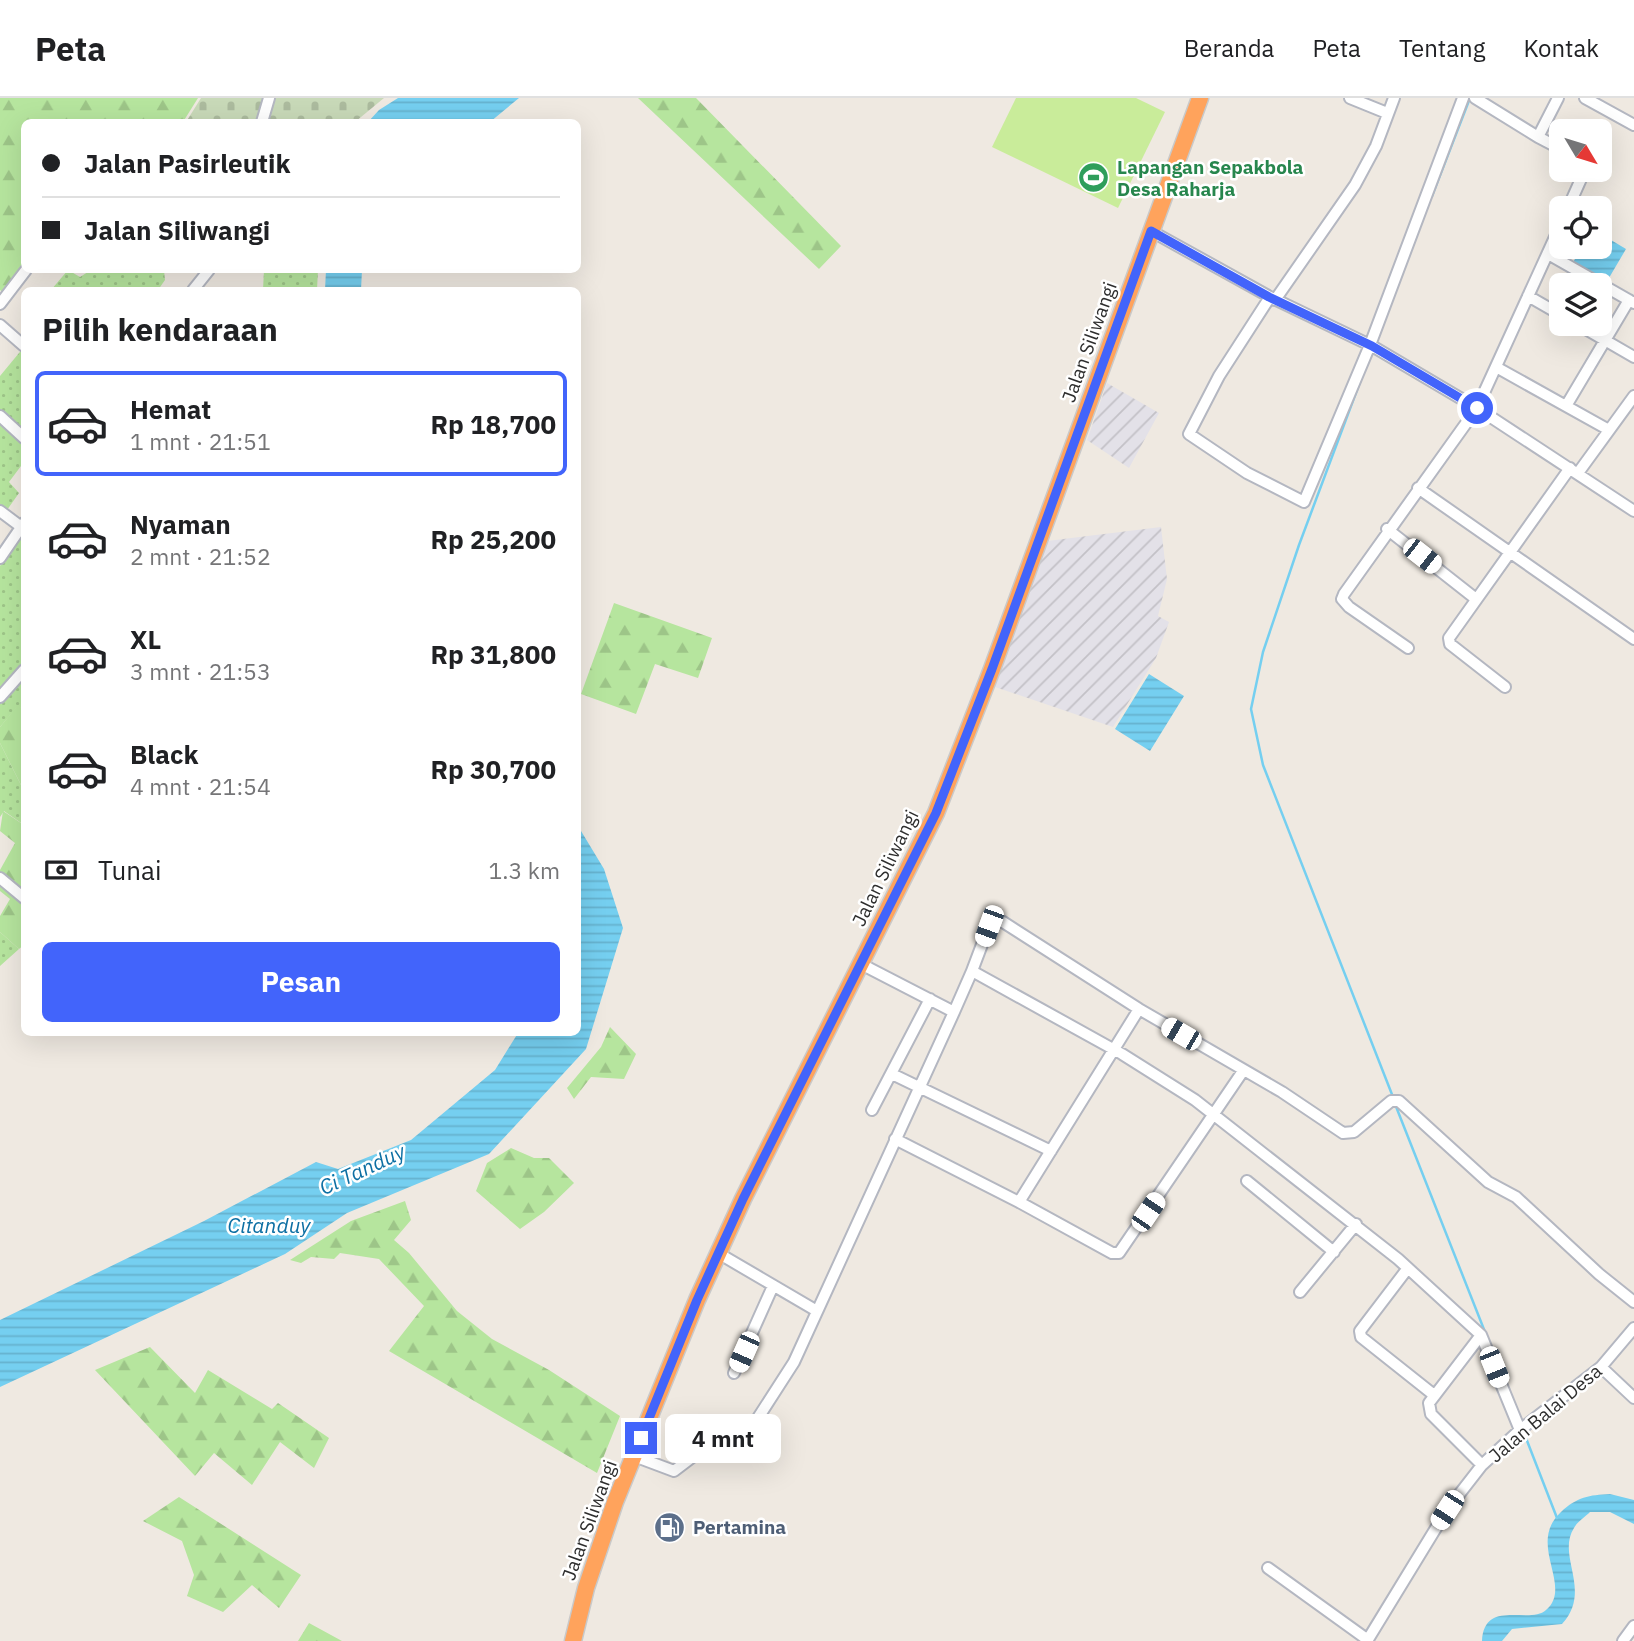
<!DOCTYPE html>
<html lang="id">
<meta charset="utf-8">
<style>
:root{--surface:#fff;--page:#f2f2f2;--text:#202124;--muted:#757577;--line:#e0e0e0;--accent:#4264fb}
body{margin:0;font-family:"IBM Plex Sans",sans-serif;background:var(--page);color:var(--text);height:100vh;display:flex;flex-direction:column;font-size:26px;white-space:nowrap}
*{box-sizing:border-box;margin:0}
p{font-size:23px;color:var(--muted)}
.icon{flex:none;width:38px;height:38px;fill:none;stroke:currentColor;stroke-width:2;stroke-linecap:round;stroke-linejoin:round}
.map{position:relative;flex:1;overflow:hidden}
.panel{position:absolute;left:21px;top:189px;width:560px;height:749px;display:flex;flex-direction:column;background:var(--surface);border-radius:10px;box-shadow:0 7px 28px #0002}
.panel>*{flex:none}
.guide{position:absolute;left:21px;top:21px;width:560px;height:154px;border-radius:10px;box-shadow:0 7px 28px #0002;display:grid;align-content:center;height:154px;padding:0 21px;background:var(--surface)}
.needle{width:46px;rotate:128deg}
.fabs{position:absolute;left:1549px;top:21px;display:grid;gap:14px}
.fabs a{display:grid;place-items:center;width:63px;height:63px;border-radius:10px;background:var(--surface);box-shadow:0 7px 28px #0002;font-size:35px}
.end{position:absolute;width:32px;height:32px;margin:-16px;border:9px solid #4264fb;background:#fff;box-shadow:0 0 0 4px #fff}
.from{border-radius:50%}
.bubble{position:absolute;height:49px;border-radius:10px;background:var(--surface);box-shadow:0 7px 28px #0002;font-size:23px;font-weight:700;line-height:49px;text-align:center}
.car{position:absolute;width:21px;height:42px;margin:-21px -10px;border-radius:9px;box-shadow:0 0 5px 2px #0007;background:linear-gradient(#fff 24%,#345 0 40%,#fff 0 76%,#345 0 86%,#fff 0)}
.guide b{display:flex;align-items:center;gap:24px;height:66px;font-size:26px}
.guide b+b{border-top:2px solid var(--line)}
.guide i{width:18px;height:18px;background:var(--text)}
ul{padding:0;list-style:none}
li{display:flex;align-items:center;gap:21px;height:105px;margin:0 14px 10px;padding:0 7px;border:4px solid transparent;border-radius:10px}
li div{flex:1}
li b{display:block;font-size:26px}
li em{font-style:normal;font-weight:700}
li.selected{border-color:var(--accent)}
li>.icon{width:63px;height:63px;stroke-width:1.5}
h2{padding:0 21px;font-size:32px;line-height:84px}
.pay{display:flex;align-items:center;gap:18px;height:77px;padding:0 21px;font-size:26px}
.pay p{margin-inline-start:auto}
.button{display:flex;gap:14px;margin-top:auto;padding:14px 21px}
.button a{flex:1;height:80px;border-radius:10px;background:var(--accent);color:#fff;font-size:28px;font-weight:700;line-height:80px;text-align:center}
header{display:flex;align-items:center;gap:42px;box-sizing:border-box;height:98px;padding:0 35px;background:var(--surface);border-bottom:2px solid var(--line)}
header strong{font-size:33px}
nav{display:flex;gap:38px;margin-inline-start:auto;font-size:24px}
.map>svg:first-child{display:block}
.industrial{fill:url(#industrial-furrows)}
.grass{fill:url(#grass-dots)}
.forest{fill:url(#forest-firs)}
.cemetery{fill:url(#cemetery-stones)}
.pitch{fill:#c9ec9a}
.water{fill:url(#water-rules)}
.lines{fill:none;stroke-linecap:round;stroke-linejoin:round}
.stream{stroke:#75cff0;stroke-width:2.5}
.minor-casing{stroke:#b4b7c1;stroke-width:14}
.highway-casing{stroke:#c9c9c9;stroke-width:19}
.minor{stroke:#fff;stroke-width:10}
.highway{stroke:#ffa35c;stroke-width:16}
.route{stroke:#4264fb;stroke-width:9}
.labels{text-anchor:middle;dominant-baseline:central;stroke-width:5;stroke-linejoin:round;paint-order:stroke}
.leisure-label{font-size:19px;font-weight:bold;fill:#27864d;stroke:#fff;text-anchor:start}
.street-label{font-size:19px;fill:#2e2e2e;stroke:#fff}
.service-label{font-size:19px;font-weight:bold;fill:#4e5e75;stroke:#fff;text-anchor:start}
.water-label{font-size:21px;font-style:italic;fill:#0d6fa3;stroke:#fff}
</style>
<header>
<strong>Peta</strong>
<nav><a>Beranda</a><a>Peta</a><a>Tentang</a><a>Kontak</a></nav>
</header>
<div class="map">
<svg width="1634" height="1543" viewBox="0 0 1634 1543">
<defs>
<pattern id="industrial-furrows" width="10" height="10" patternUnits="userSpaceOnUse" patternTransform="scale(1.75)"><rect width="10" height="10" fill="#e3e1e8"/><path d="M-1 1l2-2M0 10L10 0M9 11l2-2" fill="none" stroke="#c3c1c7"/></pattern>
<pattern id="grass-dots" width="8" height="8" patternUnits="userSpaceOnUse" patternTransform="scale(1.75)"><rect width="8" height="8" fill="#b6e59e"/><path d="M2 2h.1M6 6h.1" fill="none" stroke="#9dc588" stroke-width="1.8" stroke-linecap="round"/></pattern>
<pattern id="forest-firs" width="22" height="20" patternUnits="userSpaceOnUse" patternTransform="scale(1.75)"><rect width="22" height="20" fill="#b6e59e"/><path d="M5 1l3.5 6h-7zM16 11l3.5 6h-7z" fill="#9dc588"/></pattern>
<pattern id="cemetery-stones" width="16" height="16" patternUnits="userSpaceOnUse" patternTransform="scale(1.75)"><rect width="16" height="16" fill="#c8d9b8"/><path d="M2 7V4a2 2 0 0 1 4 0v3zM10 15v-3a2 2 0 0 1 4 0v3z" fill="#acbb9e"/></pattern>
<pattern id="water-rules" width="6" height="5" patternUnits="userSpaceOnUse" patternTransform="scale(1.75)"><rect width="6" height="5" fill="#75cff0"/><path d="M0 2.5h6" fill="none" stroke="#66b2ce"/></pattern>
</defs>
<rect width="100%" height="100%" fill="#efe9e1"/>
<path class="industrial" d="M1107,285L1159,315L1129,370L1087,342Z
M1161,429L1167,481L1158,518L1169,524L1156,560L1113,629L995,589L1047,443Z"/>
<path class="grass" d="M68,172L80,179L91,172H164L165,182L158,192H51Z
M264,172H318L317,192H263Z
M24,249V364L9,384L19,395L0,422V278Z
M24,432V612L18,608L0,629V468Z
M0,645L24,693V727L4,713L0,719Z
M0,834L19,851L0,868Z"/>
<path class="forest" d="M0,0H198L183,24H24V165L4,195L0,192Z
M638,0H696L841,148L819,171Z
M614,505L712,540L698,580L655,566L636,616L581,596Z
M18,607L24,612V693L0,645V629Z
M3,713L24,727V847L19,851L0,834V818L10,801L0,793V772L15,745L0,733Z
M610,929L636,956L624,981L591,979L574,1001L567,990L601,949Z
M511,1050L534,1060H549L574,1085L544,1114L520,1131L476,1093L487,1065Z
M405,1103L411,1122L394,1142L409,1155L457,1213L492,1241L549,1272L620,1318L597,1375L389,1253L424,1208L379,1161L340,1155L334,1161L311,1159L301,1165L290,1162L351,1123Z
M150,1249L195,1295L208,1272L272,1311L278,1305L329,1340L314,1370L280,1344L252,1387L214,1355L195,1378L95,1272Z
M179,1399L301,1477L279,1510L252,1487L223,1514L187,1498L194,1477L182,1443L143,1423Z
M309,1525L342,1543H298Z"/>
<path class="cemetery" d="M201,0H384L355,24H186Z"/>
<path class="pitch" d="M1016,0H1136L1165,14L1118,110L992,49Z"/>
<path class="water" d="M398,0H519L490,24H368L379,12Z
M1606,139L1626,151L1606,185L1572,166L1582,149H1600V144Z
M326,172H362L361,192H325Z
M1149,576L1184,598L1150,653L1115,631Z
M578,728L604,771L623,830L586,951L489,1056L347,1115L285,1156L0,1289V1222L204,1123L316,1064L338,1071L411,1042L495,972L518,935L578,934Z
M1610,1396L1634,1402V1426L1610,1414H1590C1585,1419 1577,1424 1574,1430C1556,1458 1593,1492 1562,1526L1512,1531L1502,1543H1482C1484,1500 1530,1527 1546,1512C1574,1488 1526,1446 1561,1414C1577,1399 1589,1397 1610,1396Z"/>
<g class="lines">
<path class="stream" d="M1432,98L1470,0
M1360,284L1299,447L1263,554L1251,611L1263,667L1393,999
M1395,1006L1485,1234
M1524,1335L1557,1420"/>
<defs>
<path id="minor" d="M1350,0L1387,15
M1475,0L1538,39
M1558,0L1538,39L1561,51
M1585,0L1634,27
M262,24L269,0
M1568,110L1585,72
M1151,133L1270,199L1372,248L1477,310L1634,413
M1548,156L1634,205
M193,192L209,172
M1528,198L1561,217
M1270,199L1219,278L1189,336L1247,375L1304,404L1370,247L1463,0
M1275,202L1355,87L1376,48L1394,0
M0,206L26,172
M1577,226L1634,259
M0,227L24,248
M1496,269L1609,332
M1566,308L1629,202
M0,318L24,340
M1578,375L1634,298
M1418,390L1634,541
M0,413L24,431
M1387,431L1476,501
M0,460L24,425
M1408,550L1349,509L1342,501L1344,496L1477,310L1561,126
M1505,589L1450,546L1449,540L1570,370
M0,599L24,572
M0,780L24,800
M861,866L954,914L972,873L1122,956L1195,1002L1398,1161L1481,1237L1520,1332
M972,873L989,828L997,822L1003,824L1139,911L1282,994L1343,1035L1354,1034L1391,1003H1399L1488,1084L1516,1099L1599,1176L1634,1204
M892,976L1051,1053
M872,1012L930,901
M895,1041L1019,1104L1139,911
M1247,1083L1334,1154
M1019,1104L1112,1155H1119L1243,973
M718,1155L817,1213
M1408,1170L1360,1233L1361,1239L1434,1297
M1300,1194L1356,1126
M1481,1237L1429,1305L1431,1316L1482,1367
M1601,1269L1634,1300
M734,1275L773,1188
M634,1358L674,1373L695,1357L730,1348L747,1337L794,1264L954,914
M1268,1470L1368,1542
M1367,1543L1447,1412L1482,1367L1520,1332L1601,1269L1634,1230
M1623,1543L1634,1528"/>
<path id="highway" d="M573,1543L586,1490L615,1404L697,1202L743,1101L936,715L992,571L1200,0"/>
</defs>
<use href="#minor" class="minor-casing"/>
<use href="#highway" class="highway-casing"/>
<use href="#minor" class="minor"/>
<use href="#highway" class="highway"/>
</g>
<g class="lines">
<path class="route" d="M641,1340L697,1202L743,1101L936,715L992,571L1151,133L1269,199L1372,248L1477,310"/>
</g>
<defs>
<symbol id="stadium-disc" viewBox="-11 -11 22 22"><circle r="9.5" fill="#2e9e5b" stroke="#fff"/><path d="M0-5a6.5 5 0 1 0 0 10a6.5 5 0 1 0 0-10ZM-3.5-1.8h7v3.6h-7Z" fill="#fff"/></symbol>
<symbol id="fuel-disc" viewBox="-11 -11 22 22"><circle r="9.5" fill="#5c6f8a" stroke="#fff"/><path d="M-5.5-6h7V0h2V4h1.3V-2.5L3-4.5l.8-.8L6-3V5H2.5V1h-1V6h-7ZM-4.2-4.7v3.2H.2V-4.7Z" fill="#fff"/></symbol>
</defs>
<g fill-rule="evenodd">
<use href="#stadium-disc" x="1076" y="62" width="35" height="35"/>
<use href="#fuel-disc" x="652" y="1412" width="35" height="35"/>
</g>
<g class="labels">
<g class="leisure-label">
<text x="1117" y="69">Lapangan Sepakbola<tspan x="1117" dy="22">Desa Raharja</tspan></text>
</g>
<g class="street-label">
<text transform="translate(1089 244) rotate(-70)">Jalan Siliwangi</text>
<text transform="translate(885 770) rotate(-64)">Jalan Siliwangi</text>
<text transform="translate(1545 1315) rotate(-40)">Jalan Balai Desa</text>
<text transform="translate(589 1422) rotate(-70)">Jalan Siliwangi</text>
</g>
<g class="service-label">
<text x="693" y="1429">Pertamina</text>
</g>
<g class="water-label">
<text transform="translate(362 1071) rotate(-25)">Ci Tanduy</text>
<text x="269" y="1127">Citanduy</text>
</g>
</g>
</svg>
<div class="fabs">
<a><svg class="needle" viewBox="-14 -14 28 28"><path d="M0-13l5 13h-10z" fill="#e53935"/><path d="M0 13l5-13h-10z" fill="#757577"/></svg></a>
<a><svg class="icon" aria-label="locate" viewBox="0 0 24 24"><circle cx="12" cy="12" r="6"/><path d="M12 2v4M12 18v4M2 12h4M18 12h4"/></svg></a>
<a><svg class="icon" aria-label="layers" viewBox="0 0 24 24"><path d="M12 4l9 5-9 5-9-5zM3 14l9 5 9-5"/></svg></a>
</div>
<i class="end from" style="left:1477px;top:310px"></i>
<i class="end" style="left:641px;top:1340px"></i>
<div class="bubble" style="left:665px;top:1316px;width:116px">4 mnt</div>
<i class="car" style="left:1422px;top:458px;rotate:128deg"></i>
<i class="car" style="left:989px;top:828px;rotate:200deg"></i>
<i class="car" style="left:1181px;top:936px;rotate:300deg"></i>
<i class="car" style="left:1148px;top:1114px;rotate:34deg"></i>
<i class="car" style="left:744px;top:1254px;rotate:204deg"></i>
<i class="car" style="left:1494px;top:1269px;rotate:158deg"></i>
<i class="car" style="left:1447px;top:1412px;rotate:213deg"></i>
<div class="guide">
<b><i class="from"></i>Jalan Pasirleutik</b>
<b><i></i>Jalan Siliwangi</b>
</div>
<section class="panel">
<h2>Pilih kendaraan</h2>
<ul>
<li class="selected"><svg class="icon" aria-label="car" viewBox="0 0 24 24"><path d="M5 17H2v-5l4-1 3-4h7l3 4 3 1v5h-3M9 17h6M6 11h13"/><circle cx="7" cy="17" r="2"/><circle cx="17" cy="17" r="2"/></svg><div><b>Hemat</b><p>1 mnt · 21:51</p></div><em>Rp 18,700</em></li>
<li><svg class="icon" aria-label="car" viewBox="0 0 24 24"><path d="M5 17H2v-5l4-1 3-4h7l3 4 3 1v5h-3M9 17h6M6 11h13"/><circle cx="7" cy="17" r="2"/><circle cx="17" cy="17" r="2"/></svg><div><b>Nyaman</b><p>2 mnt · 21:52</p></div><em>Rp 25,200</em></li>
<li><svg class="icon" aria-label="car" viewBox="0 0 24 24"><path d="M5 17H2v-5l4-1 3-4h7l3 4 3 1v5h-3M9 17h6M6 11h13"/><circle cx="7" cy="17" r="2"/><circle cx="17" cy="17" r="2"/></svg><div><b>XL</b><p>3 mnt · 21:53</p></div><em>Rp 31,800</em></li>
<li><svg class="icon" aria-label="car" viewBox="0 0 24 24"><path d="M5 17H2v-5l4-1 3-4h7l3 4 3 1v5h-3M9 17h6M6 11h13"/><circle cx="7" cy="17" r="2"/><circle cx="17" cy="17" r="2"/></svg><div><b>Black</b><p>4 mnt · 21:54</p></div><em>Rp 30,700</em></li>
</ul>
<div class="pay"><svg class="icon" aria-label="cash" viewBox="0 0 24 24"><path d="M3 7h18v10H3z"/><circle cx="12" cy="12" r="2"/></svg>Tunai<p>1.3 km</p></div>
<div class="button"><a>Pesan</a></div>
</section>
</div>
